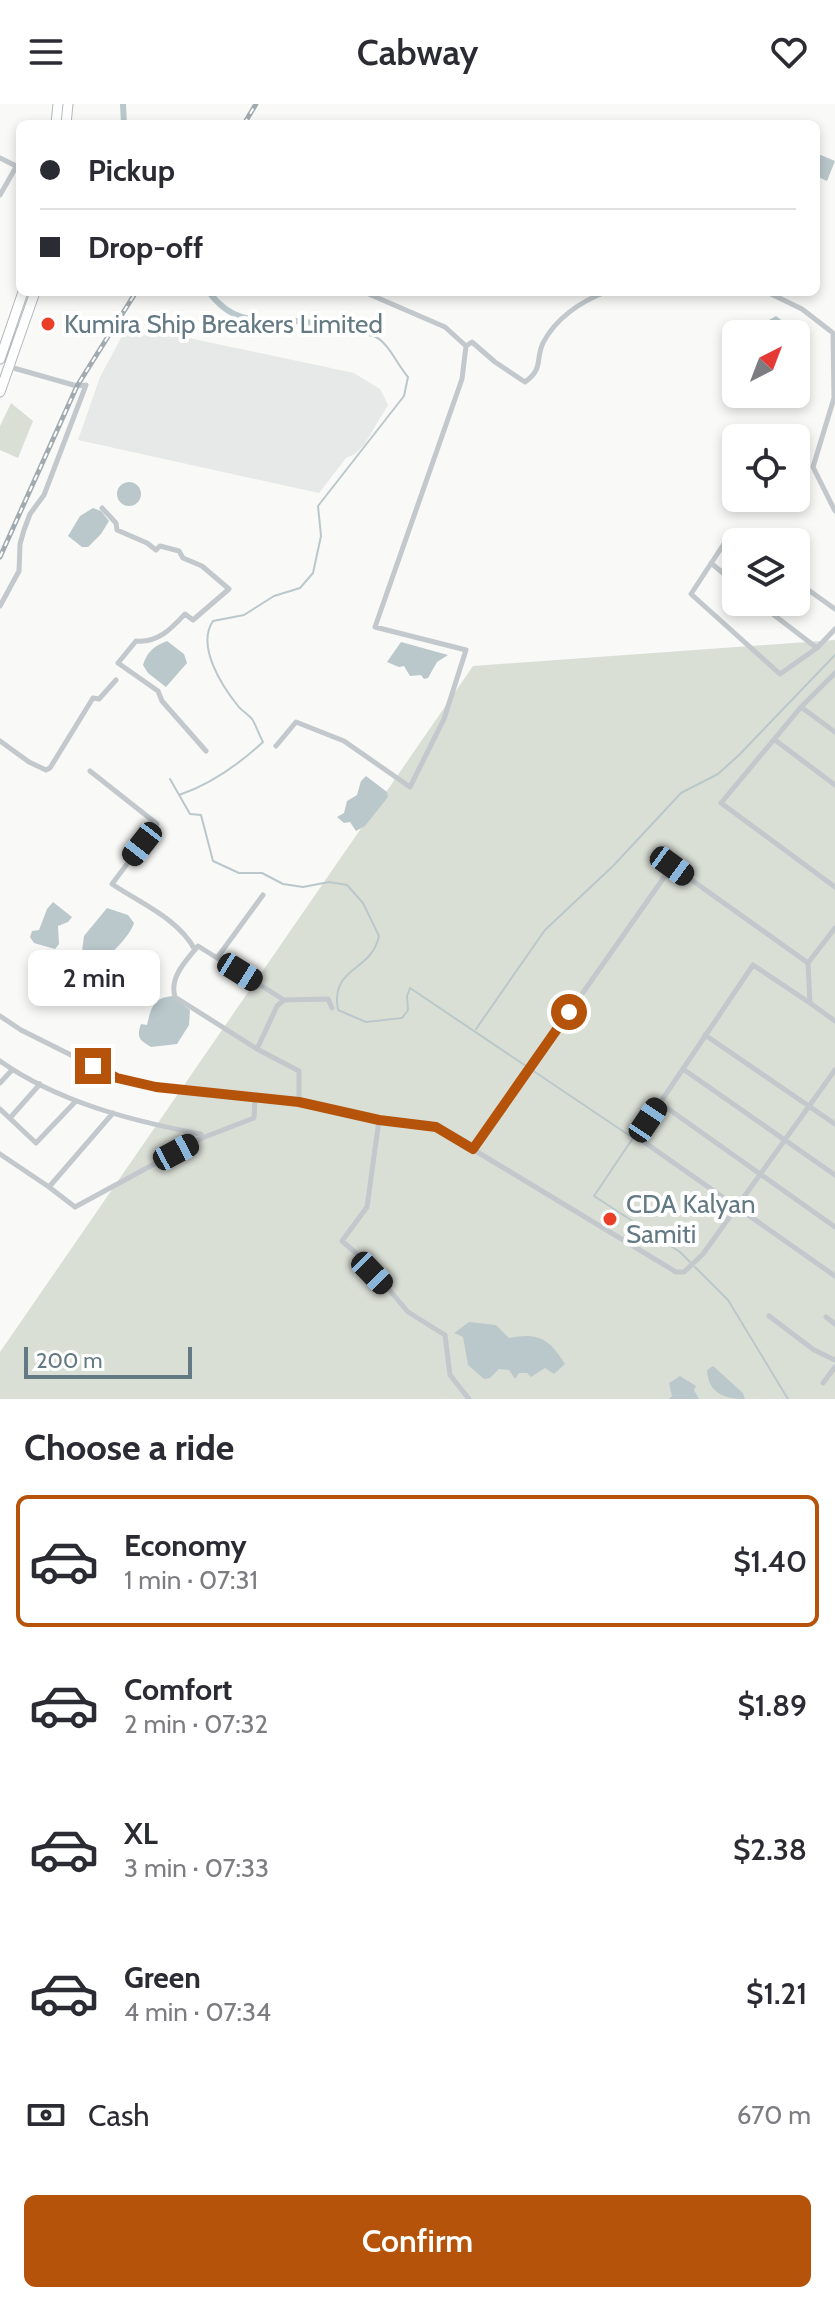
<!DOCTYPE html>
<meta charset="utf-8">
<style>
:root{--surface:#fff;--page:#f2f2f3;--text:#2b2b33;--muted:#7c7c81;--line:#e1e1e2;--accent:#b45309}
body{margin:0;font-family:Cabin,sans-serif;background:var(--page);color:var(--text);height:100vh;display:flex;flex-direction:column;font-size:30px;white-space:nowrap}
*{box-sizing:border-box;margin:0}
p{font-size:26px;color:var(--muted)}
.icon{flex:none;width:44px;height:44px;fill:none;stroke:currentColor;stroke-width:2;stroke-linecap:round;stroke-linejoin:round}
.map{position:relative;height:1295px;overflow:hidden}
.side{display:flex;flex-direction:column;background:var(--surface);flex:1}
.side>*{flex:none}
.banner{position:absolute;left:16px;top:16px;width:804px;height:176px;border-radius:12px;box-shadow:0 4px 12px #0003;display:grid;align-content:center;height:176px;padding:0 24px;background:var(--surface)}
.needle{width:52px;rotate:42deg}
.buttons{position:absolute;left:722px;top:216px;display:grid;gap:16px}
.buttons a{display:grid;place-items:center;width:88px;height:88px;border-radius:12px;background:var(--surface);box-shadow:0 4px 12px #0003;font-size:40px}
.scale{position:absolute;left:24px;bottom:20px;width:168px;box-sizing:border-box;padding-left:8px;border:4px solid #637983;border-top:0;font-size:22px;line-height:28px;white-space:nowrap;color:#637983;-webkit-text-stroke:6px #fff;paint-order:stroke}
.end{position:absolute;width:36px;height:36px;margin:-18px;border:10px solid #b45309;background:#fff;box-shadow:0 0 0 4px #fff}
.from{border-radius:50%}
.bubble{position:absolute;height:56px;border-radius:12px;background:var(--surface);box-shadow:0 4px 12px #0003;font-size:26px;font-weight:600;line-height:56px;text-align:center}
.car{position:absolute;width:24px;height:48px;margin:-24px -12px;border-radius:10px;box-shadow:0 0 6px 2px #0007;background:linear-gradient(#222 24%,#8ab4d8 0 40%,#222 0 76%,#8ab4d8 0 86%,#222 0)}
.banner b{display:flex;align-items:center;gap:28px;height:76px;font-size:30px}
.banner b+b{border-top:2px solid var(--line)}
.banner i{width:20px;height:20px;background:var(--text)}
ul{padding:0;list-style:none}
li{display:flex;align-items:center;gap:24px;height:132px;margin:0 16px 12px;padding:0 8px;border:4px solid transparent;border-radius:12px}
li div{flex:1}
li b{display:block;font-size:30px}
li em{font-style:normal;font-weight:600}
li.current{border-color:var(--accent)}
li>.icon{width:72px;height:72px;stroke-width:1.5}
h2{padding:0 24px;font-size:36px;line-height:96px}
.pay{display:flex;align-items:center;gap:20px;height:88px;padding:0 24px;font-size:30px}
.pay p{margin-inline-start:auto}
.primary-button{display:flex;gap:16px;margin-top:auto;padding:16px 24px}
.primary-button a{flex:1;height:92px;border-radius:12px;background:var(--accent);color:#fff;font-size:32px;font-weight:600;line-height:92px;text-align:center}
header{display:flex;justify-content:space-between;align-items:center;height:104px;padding:0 24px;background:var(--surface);font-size:36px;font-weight:600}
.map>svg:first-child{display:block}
.built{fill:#e7e9e8}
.green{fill:#dadfd6}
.water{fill:#bac8cb}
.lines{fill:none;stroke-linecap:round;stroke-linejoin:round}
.stream{stroke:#bac8cb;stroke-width:2}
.canal{stroke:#bac8cb;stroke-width:6}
.highway-casing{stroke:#b3b9bc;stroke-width:11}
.street{stroke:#c2c8cb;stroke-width:5}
.highway{stroke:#fff;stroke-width:9}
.rail-casing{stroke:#a1abaf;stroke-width:5}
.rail{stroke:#fff;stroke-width:2;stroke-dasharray:6;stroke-linecap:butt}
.route{stroke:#b45309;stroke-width:10}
.poi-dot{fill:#ea3e27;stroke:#fff;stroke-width:3}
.labels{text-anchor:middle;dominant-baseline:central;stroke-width:8;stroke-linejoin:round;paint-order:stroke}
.poi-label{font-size:26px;fill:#637983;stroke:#fff;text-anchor:start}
</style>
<header><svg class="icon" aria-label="menu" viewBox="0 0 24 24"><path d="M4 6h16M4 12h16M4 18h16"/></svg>Cabway<svg class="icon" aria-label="heart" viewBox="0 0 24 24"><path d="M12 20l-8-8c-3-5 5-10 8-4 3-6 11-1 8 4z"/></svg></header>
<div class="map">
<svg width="835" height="1295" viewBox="0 0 835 1295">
<rect width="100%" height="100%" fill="#f9f9f7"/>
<path class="built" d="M128,221L354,269L380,285L388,301L364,341L355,350L346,354L319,389L78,336L100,273Z"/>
<path class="green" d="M11,299L33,317L18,354L0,346V322Z
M835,536V1295H0V1248L473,562Z"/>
<path class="water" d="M816,49L835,57L827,77L816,72Z
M776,212L792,224L791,230H766L769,216Z
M117 390a12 12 0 1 1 24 0a12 12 0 1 1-24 0Z
M93,404L101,407L109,417L101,430L88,443H82L68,432L80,412Z
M167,537L184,550L187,559L166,583L148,569L143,561C147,548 154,542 167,537Z
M401,538L448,551L437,558L428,574L424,575L421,571L410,572L404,562L399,563L387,558Z
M366,672L387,688L388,693L365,722L356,727L350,718L344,719L337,713L344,709L347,697L357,691L361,677Z
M53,798L72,813L68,818L58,822L59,840L55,845L34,839L30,833L32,827L39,826L47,805Z
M107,804L128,811L134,819C132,828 111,853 102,854C96,855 88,850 82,847L84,832Z
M172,892L190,906L189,921L177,940L151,943C140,936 136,934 141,920L147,921C151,904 153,894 172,892Z
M469,1218L496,1221L509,1234C538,1228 550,1235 565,1260L554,1270L545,1264L531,1273L527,1269H519L515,1275L509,1266L499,1265L490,1274L484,1275L468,1261L463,1233L454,1229Z
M713,1262L743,1289L745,1295C724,1295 708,1289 707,1266Z
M680,1272L696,1282L694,1286L699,1295H669L672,1292L669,1279Z"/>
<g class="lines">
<path class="stream" d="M170,675L190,710L201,711L213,757L239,769H262L283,780L303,783L329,778L347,781L363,799L379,832C371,869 330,862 338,906L366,918L402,914L408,906L407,892L410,884L633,1034L594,1092L680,1148L690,1158
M179,691C212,680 238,661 263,638C259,631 256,621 252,615C248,610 242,607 238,602C222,582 196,542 213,517L244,511L274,492L300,484L313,469L321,432L318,402L404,292L408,273C398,262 389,240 376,233C363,227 350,234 332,225
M476,925L545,826L613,762L681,689L718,670L739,651L835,551
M695,1163L728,1196L788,1295"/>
<path class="canal" d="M123,0L124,20
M209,188C244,236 285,204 332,225"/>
<defs>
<path id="highway" d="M56,20L58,0
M66,20L68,0
M0,255L23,188
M0,288L35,188"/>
</defs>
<use href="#highway" class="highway-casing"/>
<path class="street" d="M0,54L20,64
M0,91L16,63
M364,188L445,223L466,242L472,238L495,258L525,278C544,264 535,256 543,239C555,215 581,197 606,188
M767,188L802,205L833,229L834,294L813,363L835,407
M102,404L116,419L117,426L147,439L156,446L160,442L179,447L183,454L202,462L229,485L193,516L185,510C171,525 158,539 136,537L118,559L158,587L162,597L206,647
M743,438L731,429L691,490L780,570L817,544L835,525
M711,459L736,480
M796,477L835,505
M757,498L817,544
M0,502L19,467L20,440L24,426L30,410L44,391L86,281L77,282L10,263
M835,569L801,603L721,699L835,783
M801,603L835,628
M775,636L835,681
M0,637L29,658L46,666L50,664L93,594L99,595L116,576
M276,642L296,618L344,637L410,683L444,615L466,546L375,523L462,275L466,242
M90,667L157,720L112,780C140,799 179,815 195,846
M835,824L808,859L810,899L835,917
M217,854L263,791
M284,896L198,842C186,857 169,873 175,893L257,945L299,967V998
M810,899L753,861L637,1033L835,1172
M0,912L21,926L117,974L156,983L299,998L379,1016L436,1023L676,1168H684L703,1150L835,966
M705,931L835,1020
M257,945L277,902L284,896L328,895L332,904
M0,957C58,998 132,1017 201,1030L202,1034L254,1014L255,993
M683,965L835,1071
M0,979L12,966
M660,999L835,1123
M0,1005L36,1039L76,997
M113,1009L49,1083L75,1103L202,1034
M10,1014L40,980
M379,1016L367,1103L342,1137L364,1156L408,1208L445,1231L450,1271L469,1295
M473,1045L672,762L808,859
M0,1050L49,1083
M769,1212L814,1246L835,1256
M826,1213L835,1220
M823,1279L835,1263"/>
<use href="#highway" class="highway"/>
<defs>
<path id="rail" d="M244,20L256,0
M0,453L77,282L136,188"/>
</defs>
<use href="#rail" class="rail-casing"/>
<use href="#rail" class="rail"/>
</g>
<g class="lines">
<path class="route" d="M93,962L117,974L156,983L299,998L379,1016L436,1023L473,1045L569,908"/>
</g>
<g class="poi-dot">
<circle cx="48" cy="220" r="8"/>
<circle cx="610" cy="1115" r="8"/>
</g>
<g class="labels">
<g class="poi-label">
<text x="64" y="220">Kumira Ship Breakers Limited</text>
<text x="626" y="1100">CDA Kalyan<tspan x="626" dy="30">Samiti</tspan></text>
</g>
</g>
</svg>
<div class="buttons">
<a><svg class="needle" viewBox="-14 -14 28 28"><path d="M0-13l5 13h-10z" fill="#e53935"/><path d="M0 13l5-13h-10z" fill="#7c7c81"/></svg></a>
<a><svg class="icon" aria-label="locate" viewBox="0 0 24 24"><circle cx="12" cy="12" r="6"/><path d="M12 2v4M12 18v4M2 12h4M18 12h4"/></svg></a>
<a><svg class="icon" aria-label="layers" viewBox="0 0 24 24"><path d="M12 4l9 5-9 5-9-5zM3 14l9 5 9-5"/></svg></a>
</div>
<div class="scale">200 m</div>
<i class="end from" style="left:569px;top:908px"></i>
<i class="end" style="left:93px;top:962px"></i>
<div class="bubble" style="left:28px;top:846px;width:132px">2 min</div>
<i class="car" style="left:142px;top:740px;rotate:218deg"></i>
<i class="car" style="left:672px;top:762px;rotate:126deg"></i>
<i class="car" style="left:240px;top:868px;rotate:122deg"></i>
<i class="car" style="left:648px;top:1016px;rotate:34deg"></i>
<i class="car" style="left:176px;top:1048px;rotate:62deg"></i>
<i class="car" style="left:372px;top:1169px;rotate:136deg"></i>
<div class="banner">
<b><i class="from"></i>Pickup</b>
<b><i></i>Drop-off</b>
</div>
</div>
<section class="side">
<h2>Choose a ride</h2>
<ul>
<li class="current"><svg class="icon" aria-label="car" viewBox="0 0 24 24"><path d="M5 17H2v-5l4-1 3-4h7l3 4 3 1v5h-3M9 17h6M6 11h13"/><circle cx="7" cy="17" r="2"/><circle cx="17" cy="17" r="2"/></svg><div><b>Economy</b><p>1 min · 07:31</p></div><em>$1.40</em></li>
<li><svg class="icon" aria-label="car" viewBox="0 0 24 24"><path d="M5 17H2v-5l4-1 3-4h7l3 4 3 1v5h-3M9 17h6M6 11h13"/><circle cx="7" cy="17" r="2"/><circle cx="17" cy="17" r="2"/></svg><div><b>Comfort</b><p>2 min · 07:32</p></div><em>$1.89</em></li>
<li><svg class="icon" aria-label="car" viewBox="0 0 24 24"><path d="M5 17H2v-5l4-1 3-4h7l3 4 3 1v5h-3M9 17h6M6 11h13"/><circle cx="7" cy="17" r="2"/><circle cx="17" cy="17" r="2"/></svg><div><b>XL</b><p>3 min · 07:33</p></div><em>$2.38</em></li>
<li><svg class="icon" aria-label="car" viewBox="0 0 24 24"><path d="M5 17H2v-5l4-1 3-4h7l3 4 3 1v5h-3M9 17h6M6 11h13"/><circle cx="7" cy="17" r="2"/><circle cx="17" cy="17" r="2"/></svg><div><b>Green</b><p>4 min · 07:34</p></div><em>$1.21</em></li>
</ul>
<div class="pay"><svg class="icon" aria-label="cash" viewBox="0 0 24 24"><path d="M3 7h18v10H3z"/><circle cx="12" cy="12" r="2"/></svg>Cash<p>670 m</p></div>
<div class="primary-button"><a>Confirm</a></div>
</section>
